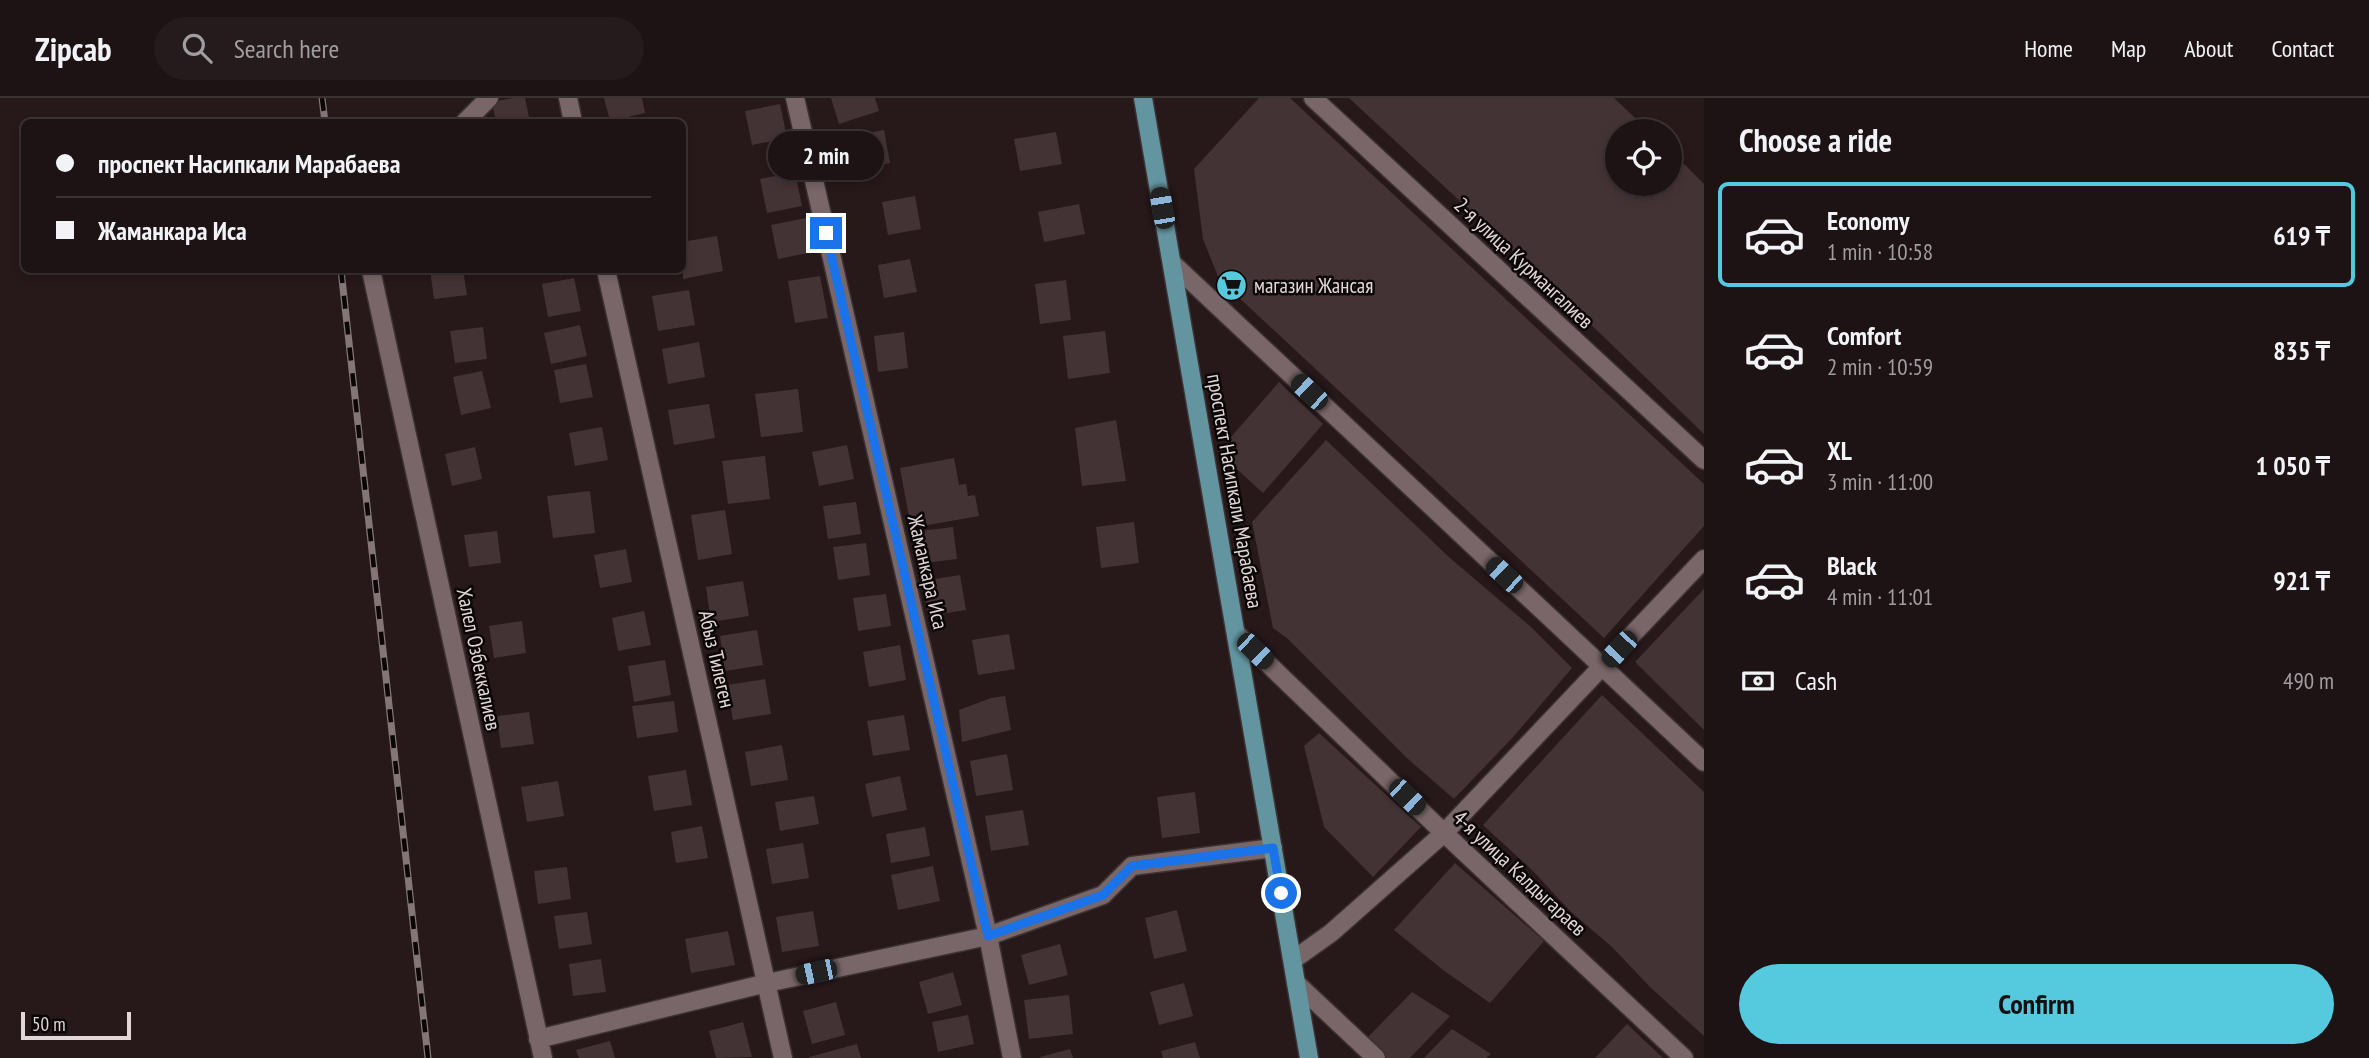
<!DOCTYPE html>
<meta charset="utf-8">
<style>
:root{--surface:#1d1214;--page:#251b1d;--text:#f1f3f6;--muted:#a09ea0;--line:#3b3234;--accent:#55cade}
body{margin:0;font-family:"PT Sans Narrow",sans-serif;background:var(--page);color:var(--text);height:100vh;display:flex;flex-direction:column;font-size:26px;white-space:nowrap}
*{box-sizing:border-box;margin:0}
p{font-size:23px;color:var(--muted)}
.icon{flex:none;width:38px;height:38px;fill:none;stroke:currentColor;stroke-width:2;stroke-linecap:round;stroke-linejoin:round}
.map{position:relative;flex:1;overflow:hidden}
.sheet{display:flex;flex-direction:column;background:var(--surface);width:665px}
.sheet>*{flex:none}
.banner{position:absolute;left:21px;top:21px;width:665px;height:154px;border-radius:10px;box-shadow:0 4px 10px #0003,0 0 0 2px var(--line);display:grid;align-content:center;height:154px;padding:0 35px;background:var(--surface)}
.tools{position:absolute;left:1605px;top:21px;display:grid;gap:14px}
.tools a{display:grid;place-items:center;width:77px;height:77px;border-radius:50%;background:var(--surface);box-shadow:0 4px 10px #0003,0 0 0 2px var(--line);font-size:35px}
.scale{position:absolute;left:21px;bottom:18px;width:110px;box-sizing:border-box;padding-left:7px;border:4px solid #e2d6d8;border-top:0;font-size:19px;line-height:24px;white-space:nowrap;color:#e2d6d8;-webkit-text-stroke:5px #0b0606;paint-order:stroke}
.end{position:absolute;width:32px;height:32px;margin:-16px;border:9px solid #1a73e8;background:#fff;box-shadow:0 0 0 4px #fff}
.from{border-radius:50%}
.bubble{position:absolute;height:49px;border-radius:24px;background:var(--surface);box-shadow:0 4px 10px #0003,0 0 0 2px var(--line);font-size:23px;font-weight:700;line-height:49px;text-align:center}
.car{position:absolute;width:21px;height:42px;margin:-21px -10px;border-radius:9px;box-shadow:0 0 5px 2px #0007;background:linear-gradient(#222 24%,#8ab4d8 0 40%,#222 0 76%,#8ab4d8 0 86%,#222 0)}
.banner b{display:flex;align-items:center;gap:24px;height:66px;font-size:26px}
.banner b+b{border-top:2px solid var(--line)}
.banner i{width:18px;height:18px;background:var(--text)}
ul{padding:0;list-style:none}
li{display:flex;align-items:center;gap:21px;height:105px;margin:0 14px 10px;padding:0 21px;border:4px solid transparent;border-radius:10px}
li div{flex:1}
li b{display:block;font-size:26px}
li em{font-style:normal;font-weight:700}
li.current{border-color:var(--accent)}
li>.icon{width:63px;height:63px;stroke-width:1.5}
h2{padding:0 35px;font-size:32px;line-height:84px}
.pay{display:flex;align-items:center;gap:18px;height:77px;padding:0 35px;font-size:26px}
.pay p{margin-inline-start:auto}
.cta{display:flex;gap:14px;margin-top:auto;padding:14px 35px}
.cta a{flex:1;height:80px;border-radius:42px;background:var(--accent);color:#111;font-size:28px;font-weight:700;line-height:80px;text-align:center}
header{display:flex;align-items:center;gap:42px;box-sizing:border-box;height:98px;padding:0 35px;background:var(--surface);border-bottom:2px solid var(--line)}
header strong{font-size:33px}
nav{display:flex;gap:38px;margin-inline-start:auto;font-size:24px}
.search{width:490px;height:63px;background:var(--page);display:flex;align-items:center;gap:18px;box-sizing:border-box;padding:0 24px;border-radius:38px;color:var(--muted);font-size:26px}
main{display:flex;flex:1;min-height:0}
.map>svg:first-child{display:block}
.building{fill:#443335}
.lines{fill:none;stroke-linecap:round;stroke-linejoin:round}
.minor-casing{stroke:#3d3233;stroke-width:21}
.major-casing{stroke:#3d3233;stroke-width:21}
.minor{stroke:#796668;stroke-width:18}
.major{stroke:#6395a0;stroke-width:18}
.rail-casing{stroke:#847678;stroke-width:7}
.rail{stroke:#0b0606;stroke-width:4.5;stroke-dasharray:13;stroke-linecap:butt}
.route{stroke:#1a73e8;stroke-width:9}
.labels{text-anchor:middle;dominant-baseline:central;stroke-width:5;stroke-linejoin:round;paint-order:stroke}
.street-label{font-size:21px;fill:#e2d6d8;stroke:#0b0606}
.poi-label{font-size:21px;fill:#e2d6d8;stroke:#0b0606;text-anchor:start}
</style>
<header>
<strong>Zipcab</strong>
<div class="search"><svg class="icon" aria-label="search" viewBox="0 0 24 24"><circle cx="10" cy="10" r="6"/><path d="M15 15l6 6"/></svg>Search here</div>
<nav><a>Home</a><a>Map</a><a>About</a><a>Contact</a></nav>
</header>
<main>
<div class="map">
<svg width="1704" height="960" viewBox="0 0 1704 960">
<rect width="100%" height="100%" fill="#27181a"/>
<path class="building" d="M513,0H525L530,24H496L492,4Z
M604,0H642L645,15L610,23Z
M831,0H875L879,13L839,26Z
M1259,0H1290L1704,386V428L1604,540L1219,181L1203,141L1194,71Z
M1349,0H1614L1649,33H1617V86H1670V52L1704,86V336L1546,183Z
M780,6L787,40L752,47L745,13Z
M884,32L890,65L858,71L851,38Z
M1056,34L1062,66L1020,73L1014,41Z
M795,74L802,108L767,115L760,81Z
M915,98L921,131L888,137L882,104Z
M1079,106L1085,136L1044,144L1038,114Z
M806,120L813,154L778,161L771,127Z
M717,138L723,173L683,181L682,144Z
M910,161L917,194L884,200L878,167Z
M430,172H463L467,197L434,201Z
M820,178L828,220L795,225L788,183Z
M574,180L581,213L548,219L542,186Z
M1066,182L1071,222L1040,226L1035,186Z
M689,192L695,227L658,233L652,198Z
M580,227L587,258L551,266L544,235Z
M483,229L487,261L455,265L450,233Z
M1105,233L1110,275L1068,281L1063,238Z
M904,234L908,270L878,274L874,238Z
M699,244L705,279L668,286L662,251Z
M586,266L593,299L560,305L554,272Z
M482,273L491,310L461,317L453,279Z
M1279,284L1323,326L1263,395L1218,354Z
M798,291L803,334L761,339L755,296Z
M709,306L715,340L674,347L668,312Z
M1116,322L1126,383L1082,388L1075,330Z
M602,329L608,362L575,368L569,335Z
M1326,342L1450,460L1531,529L1572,570L1515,637L1454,701L1408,661L1287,540L1273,530L1252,424Z
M847,347L854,381L819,388L812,354Z
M475,349L482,381L452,388L445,356Z
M765,358L770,401L728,406L722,363Z
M954,360L959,387L966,386L968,398L975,397L979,418L911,430L900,370Z
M590,393L595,435L553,440L547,398Z
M856,404L861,436L828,441L823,408Z
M725,412L732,456L698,462L691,417Z
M1134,424L1139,465L1101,470L1096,429Z
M953,429L957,461L925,465L920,433Z
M497,433L501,465L469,469L464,437Z
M866,445L870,477L838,482L833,449Z
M626,451L632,484L600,490L594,457Z
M960,477L966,512L928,518L923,483Z
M743,483L749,518L711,524L706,489Z
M1704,491V632L1635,564Z
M886,496L891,528L858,533L853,500Z
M644,513L651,547L618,553L612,520Z
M522,523L526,555L494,560L489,528Z
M757,532L763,567L725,573L720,538Z
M1009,536L1015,571L978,577L972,542Z
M900,547L906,582L869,589L863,554Z
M665,562L671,597L634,604L628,568Z
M765,581L771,616L733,622L727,587Z
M1602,597L1704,694V938L1650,889L1612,849L1570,813L1531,771L1483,727Z
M1005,598L1011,632L962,644L959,612L991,600Z
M674,603L678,634L637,640L632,608Z
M529,614L534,646L501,650L497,618Z
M904,617L910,652L873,658L867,623Z
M1319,635L1421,729L1373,779L1324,729L1304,648Z
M782,647L788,682L751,688L745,654Z
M1007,656L1013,692L976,698L970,663Z
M686,672L692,707L654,713L648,678Z
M900,678L907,712L872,719L865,686Z
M558,683L564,718L527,724L521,689Z
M1195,694L1200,735L1162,740L1157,699Z
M814,698L819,726L780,733L775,704Z
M1023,712L1029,747L991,753L985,718Z
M702,728L708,760L676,765L671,734Z
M925,729L930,758L891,765L886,736Z
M803,745L809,780L772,786L766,751Z
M1455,765L1544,843L1490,905L1443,872L1394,832Z
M933,768L940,803L898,812L891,777Z
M567,769L571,801L538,806L534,773Z
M1177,812L1187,853L1154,861L1145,820Z
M813,813L819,848L782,854L776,819Z
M587,814L592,846L559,851L554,818Z
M728,833L735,867L691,875L685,841Z
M1060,846L1068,877L1029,887L1021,857Z
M601,861L606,894L573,898L569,866Z
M953,874L962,907L928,916L919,884Z
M1184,885L1193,918L1159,927L1150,894Z
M1412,894L1450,918L1410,960H1385L1367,940Z
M1069,897L1073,936L1029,941L1024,902Z
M836,904L845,937L812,946L803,913Z
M968,917L974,946L938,954L932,924Z
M743,924L752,959L716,960L709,933Z
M1627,926L1663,960H1595Z
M1452,931L1491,956L1486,960H1424Z
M610,943L615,960H579L576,952Z
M1195,944L1200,960H1163L1161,953Z
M857,946L861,960H809V959Z
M1070,951L1073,960H1040V959Z"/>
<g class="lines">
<defs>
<path id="minor" d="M568,0L573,24
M795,0L988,838L1012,960
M1313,0L1704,362
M465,24L489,0
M1172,165L1704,664
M371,172L543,960
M606,172L783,960
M1236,535L1444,735L1684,960
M1293,862L1331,835L1444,735L1704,461
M1296,885L1376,960
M538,941L767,885L988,838L1103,797L1132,768L1273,750"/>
<path id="major" d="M1143,0L1309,960"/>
</defs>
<use href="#minor" class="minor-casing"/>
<use href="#major" class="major-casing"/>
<use href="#minor" class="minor"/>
<use href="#major" class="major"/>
<defs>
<path id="rail" d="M322,0L325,24
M341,172L428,960"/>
</defs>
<use href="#rail" class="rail-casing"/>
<use href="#rail" class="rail"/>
</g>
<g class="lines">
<path class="route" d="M826,135L988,838L1103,797L1132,768L1273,750L1281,795"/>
</g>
<defs>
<symbol id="supermarket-disc" viewBox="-11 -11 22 22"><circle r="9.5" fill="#55cade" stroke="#0b0606"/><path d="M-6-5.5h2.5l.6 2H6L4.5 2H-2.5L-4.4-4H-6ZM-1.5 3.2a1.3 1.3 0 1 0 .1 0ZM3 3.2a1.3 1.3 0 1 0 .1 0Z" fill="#111"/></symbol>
</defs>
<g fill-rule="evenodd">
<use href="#supermarket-disc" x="1214" y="170" width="35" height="35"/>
</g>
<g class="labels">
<g class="street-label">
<text transform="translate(1524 165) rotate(43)">2-я улица Курмангалиев</text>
<text transform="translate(1235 393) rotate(80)">проспект Насипкали Марабаева</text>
<text transform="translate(928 474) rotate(77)">Жаманкара Иса</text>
<text transform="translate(479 561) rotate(78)">Халел Озбеккалиев</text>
<text transform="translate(717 561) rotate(77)">Абыз Тилеген</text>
<text transform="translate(1520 775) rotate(43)">4-я улица Калдыгараев</text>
</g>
<g class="poi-label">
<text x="1254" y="187">магазин Жансая</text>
</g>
</g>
</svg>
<div class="tools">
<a><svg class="icon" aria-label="locate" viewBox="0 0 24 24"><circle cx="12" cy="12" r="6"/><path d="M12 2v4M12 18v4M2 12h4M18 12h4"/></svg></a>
</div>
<div class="scale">50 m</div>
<i class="end from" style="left:1281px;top:795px"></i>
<i class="end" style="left:826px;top:135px"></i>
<div class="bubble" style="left:768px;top:33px;width:116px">2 min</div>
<i class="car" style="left:1162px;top:110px;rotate:350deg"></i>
<i class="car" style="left:1309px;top:294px;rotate:313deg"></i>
<i class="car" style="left:1504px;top:477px;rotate:313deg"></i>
<i class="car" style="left:1619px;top:551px;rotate:223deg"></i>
<i class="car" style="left:1255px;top:553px;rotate:134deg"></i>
<i class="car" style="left:1407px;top:699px;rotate:134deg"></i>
<i class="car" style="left:816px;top:874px;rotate:258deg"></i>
<div class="banner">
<b><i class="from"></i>проспект Насипкали Марабаева</b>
<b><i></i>Жаманкара Иса</b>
</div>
</div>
<section class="sheet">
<h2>Choose a ride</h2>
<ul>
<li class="current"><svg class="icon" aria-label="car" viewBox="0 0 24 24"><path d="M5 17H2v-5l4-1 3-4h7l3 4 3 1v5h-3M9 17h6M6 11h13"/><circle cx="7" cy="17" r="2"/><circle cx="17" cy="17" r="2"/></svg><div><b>Economy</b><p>1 min · 10:58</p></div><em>619 ₸</em></li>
<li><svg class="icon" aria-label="car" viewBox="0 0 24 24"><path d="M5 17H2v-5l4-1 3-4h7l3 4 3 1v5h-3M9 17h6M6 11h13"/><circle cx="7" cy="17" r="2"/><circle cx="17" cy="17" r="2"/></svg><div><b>Comfort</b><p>2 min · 10:59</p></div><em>835 ₸</em></li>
<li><svg class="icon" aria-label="car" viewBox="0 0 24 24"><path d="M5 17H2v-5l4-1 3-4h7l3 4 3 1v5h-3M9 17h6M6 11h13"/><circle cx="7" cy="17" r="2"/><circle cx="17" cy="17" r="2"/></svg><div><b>XL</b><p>3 min · 11:00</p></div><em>1 050 ₸</em></li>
<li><svg class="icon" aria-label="car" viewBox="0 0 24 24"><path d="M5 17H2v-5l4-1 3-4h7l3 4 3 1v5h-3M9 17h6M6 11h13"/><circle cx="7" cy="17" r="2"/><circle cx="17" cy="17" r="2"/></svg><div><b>Black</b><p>4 min · 11:01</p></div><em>921 ₸</em></li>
</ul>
<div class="pay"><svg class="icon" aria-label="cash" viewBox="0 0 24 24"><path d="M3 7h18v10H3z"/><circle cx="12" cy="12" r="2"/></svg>Cash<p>490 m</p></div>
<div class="cta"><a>Confirm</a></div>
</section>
</main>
